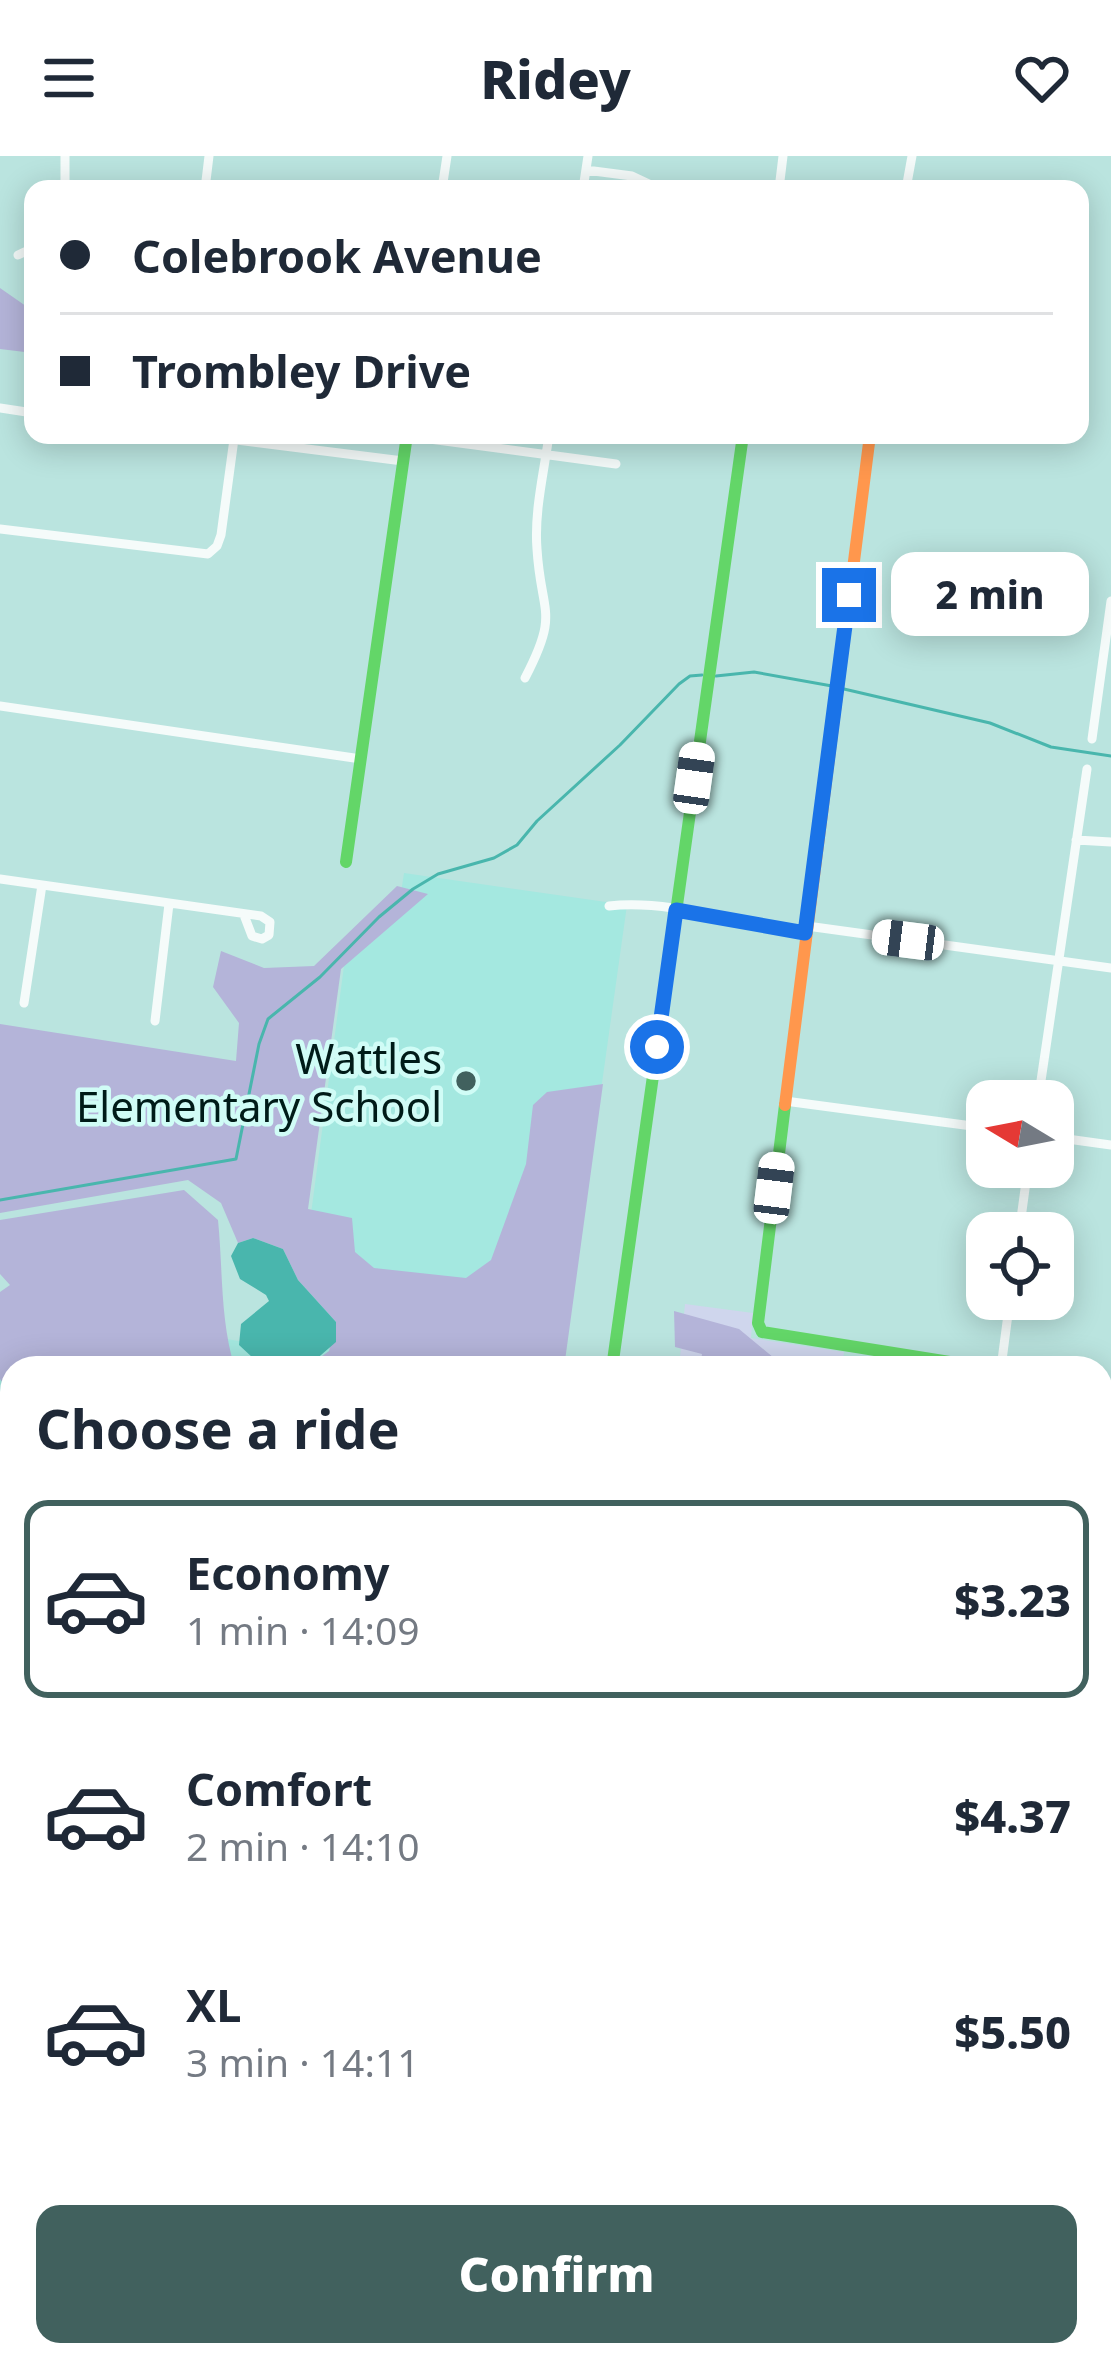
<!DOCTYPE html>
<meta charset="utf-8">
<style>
:root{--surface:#fff;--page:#f2f2f3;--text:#1f2937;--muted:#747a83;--line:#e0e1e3;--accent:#41615e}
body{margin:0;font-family:"Noto Sans",sans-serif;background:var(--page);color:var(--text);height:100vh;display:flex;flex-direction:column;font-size:45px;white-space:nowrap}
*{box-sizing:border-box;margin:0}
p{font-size:39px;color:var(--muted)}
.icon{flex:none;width:66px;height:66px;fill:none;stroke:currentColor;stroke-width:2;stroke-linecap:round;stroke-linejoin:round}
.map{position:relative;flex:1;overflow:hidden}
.details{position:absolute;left:0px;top:1200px;width:1113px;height:1011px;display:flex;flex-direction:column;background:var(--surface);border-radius:36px 36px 0 0;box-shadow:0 6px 30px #0003}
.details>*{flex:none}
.guide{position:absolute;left:24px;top:24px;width:1065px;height:264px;border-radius:24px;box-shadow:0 6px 30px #0003;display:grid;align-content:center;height:264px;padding:0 36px;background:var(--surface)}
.needle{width:78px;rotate:280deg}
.tools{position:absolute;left:966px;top:924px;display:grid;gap:24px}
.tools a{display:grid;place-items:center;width:108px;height:108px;border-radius:24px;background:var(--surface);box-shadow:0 6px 30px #0003;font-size:60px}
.end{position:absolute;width:54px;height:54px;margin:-27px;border:15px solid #1a73e8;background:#fff;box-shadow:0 0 0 6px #fff}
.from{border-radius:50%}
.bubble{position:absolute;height:84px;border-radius:24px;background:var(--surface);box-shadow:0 6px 30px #0003;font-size:39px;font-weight:800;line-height:84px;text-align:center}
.car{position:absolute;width:36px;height:72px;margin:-36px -18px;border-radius:15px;box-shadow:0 0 9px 3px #0007;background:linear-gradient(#fff 24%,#345 0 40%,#fff 0 76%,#345 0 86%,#fff 0)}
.guide b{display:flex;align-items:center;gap:42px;height:114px;font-size:45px}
.guide b+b{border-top:3px solid var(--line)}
.guide i{width:30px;height:30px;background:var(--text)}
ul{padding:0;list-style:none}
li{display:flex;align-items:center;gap:36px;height:198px;margin:0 24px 18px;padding:0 12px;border:6px solid transparent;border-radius:24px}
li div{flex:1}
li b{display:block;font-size:45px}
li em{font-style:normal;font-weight:800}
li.current{border-color:var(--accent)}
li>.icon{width:108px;height:108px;stroke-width:1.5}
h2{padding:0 36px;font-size:54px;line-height:144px}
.button{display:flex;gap:24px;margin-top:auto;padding:24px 36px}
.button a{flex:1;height:138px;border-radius:24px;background:var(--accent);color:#fff;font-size:48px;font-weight:800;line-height:138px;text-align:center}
header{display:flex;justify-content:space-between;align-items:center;height:156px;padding:0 36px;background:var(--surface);font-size:54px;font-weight:800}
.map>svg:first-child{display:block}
.built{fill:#a4e8e0}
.green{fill:#cfd6ed}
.forest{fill:#b4b4d9}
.water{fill:#49b6ad}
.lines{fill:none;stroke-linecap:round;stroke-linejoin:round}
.stream{stroke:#49b6ad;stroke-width:3}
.street{stroke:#f5fbfa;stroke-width:9}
.fast{stroke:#63d668;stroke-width:12}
.slow{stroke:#ff974d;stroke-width:12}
.route{stroke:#1a73e8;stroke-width:15}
.poi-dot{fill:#41615e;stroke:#d0fcf6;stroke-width:4.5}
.labels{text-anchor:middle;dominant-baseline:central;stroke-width:9;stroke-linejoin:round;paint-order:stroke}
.poi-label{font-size:42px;fill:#001b18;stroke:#d0fcf6;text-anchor:end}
</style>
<header><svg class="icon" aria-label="menu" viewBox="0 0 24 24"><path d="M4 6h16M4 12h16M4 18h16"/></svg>Ridey<svg class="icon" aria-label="heart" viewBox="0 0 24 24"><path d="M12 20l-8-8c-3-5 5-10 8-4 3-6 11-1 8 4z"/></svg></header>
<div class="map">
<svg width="1111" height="2209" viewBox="0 0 1111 2209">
<rect width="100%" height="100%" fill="#bae4df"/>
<path class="built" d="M404,717L627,749L562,1212H12V1707L0,1705V1149L293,1193L346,795L400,743Z
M697,2199H852L850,2209H696Z"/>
<path class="green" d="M685,1148L753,1157L751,1182L844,1196L842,1212H679Z
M877,2199H998L997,2209H876Z"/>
<path class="forest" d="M0,132L33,155V197L0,193Z
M397,730L428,738L341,813L308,1053L352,1062L355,1096L374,1112L466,1122L491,1104L526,1008L533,949L547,936L603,928L564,1212H306L329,1195L336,1166L298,1124L283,1093L253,1082L238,1087L221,1047L188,1024L0,1057V868L236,905L239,867L213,831L221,795L264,812L314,810Z
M184,1034L218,1064C223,1114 220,1165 235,1212H12V1239L0,1223V1136L10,1129L0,1118V1064Z
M674,1155L739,1173L786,1212H700L702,1198L675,1191Z
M1111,1479V1584L1101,1655V1566Z"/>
<path class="water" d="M253,1082L283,1093L298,1124L336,1166V1186L306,1212H264L239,1189L241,1168L269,1145L266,1139L240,1123L231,1100L238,1087Z"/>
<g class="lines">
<path class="stream" d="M716,520L754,516L832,530
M844,533L990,567L1051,591L1111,600
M0,1044L236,1003L259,888L268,863L320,821L379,761L413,733L438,718L494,702L517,689L537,665L620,589L679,528L690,520L702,519
M1111,1270L1105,1321L1111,1338
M1101,1655L1111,1583
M1101,1677V1680
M998,2209L999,2199"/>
<path class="street" d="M586,14L632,20L649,28
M65,33V0
M205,33L209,0
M442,33L447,0
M583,33L588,0
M779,33L783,0
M906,33L912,0
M18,99L33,92
M0,252L33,257
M197,279L403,305
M407,280L616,308
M0,373L208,398L217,390L221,379L234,283
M525,522C560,455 541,459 537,393C534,356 544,316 549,279
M0,550L361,603
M1092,583L1111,445
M1076,684L1111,686
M0,723L261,760L270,766L269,779L262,783L252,780L244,759
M609,750C673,743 742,769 805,777
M807,770L1111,812
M24,847L42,729
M155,865L169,748
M785,945L987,972
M1038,945L1087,613
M1053,981L1111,989
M1019,1077L1028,1011
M1001,1212L1010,1143
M1101,1228L1111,1229
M1110,1758H1111
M0,2163L12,2165
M184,2199L185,2209
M248,2199L278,2203
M456,2209L458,2199
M636,2209L637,2199
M867,2209L869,2199"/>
<path class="fast" d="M346,706L407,279
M785,949L758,1167L762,1176L987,1212
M612,1212L743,279
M1101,1886L1111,1888"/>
<path class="slow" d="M785,949L870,279
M0,1728L12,1730"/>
</g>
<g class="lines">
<path class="route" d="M657,891L676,754L805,777L849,439"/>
</g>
<circle class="poi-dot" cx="466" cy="925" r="12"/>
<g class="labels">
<g class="poi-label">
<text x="442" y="901">Wattles<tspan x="442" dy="48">Elementary School</tspan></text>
</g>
</g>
</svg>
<div class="tools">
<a><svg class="needle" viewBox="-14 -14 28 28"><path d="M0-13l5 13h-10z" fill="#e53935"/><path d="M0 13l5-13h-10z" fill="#747a83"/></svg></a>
<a><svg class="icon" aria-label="locate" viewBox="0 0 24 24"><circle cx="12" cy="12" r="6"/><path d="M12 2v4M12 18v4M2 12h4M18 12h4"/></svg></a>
</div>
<i class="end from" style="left:657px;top:891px"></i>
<i class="end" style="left:849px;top:439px"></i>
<div class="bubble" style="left:891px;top:396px;width:198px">2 min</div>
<i class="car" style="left:694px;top:622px;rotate:8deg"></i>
<i class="car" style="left:908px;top:784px;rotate:277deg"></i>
<i class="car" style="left:774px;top:1032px;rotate:7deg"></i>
<div class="guide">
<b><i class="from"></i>Colebrook Avenue</b>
<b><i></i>Trombley Drive</b>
</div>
<section class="details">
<h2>Choose a ride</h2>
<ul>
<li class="current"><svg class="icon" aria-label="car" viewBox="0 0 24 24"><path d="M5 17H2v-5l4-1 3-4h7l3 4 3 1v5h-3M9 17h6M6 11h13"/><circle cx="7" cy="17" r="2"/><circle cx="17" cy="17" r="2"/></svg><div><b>Economy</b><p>1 min · 14:09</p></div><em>$3.23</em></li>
<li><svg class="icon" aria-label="car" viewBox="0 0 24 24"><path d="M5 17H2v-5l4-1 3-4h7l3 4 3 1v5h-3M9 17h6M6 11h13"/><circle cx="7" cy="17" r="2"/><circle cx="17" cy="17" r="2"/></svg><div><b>Comfort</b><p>2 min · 14:10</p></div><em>$4.37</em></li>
<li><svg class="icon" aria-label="car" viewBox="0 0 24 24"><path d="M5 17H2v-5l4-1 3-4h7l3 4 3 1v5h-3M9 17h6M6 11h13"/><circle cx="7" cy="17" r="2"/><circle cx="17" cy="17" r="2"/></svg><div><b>XL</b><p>3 min · 14:11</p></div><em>$5.50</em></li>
</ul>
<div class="button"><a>Confirm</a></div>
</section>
</div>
